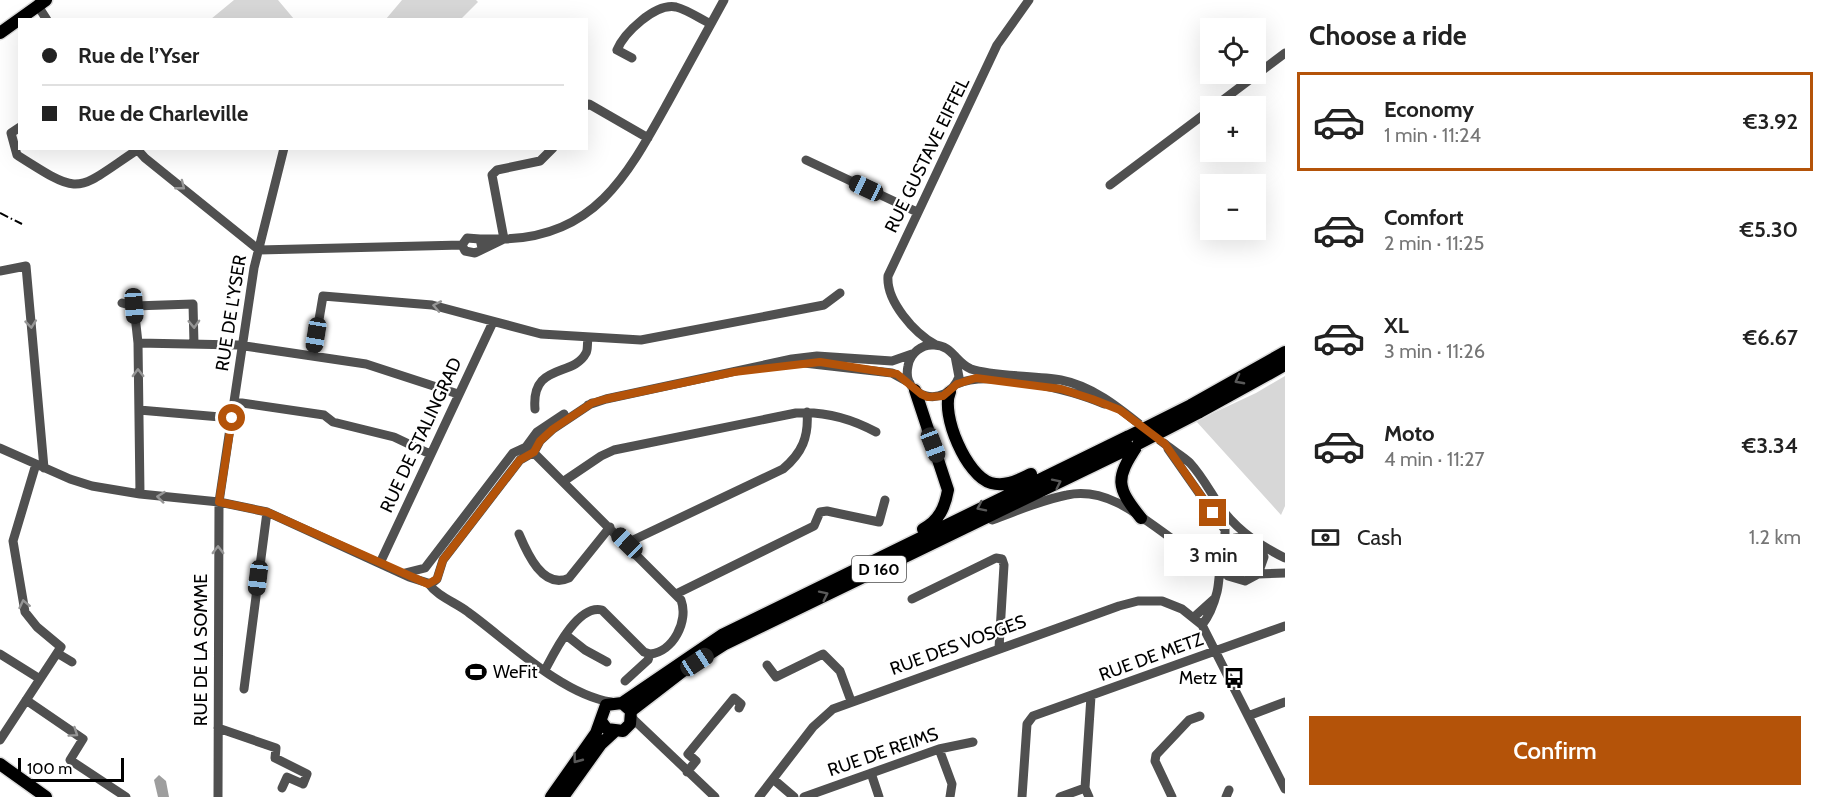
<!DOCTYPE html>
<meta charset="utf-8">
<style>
:root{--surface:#fff;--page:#f6f6f6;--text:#222;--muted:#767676;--line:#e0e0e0;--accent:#b45309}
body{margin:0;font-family:Cabin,sans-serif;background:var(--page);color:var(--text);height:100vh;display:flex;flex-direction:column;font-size:22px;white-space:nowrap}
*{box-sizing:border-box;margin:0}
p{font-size:20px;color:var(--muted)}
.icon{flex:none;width:33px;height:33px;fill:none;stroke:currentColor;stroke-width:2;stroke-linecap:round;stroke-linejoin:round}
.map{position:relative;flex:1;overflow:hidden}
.drawer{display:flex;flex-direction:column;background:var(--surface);width:540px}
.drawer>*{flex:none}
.banner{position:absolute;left:18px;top:18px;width:570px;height:132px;border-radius:0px;box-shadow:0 6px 24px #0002;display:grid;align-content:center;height:132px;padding:0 24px;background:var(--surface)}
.fabs{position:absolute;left:1200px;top:18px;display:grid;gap:12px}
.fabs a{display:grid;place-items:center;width:66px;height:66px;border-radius:0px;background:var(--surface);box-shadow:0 6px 24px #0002;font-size:30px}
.scale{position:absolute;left:18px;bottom:15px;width:106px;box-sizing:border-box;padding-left:6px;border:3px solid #000;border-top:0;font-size:16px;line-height:21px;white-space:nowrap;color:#000;-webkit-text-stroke:4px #fff;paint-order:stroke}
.end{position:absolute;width:27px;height:27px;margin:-14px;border:8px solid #b45309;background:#fff;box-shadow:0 0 0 3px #fff}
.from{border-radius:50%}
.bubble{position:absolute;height:42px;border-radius:0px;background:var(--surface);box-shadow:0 6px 24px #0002;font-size:20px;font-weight:600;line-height:42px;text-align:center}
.car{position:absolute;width:18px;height:36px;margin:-18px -9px;border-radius:8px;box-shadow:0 0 4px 2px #0007;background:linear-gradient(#222 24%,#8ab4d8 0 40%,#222 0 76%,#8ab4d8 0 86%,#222 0)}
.banner b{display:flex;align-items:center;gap:21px;height:57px;font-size:22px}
.banner b+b{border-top:2px solid var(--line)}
.banner i{width:15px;height:15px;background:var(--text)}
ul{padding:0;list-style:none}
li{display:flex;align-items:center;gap:18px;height:99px;margin:0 12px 9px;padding:0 12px;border:3px solid transparent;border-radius:0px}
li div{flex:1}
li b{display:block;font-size:22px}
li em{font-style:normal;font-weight:600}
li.current{border-color:var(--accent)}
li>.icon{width:54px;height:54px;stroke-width:1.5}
h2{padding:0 24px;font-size:27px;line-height:72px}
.pay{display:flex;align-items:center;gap:15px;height:66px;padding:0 24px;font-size:22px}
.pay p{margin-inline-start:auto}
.primary-button{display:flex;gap:12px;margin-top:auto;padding:12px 24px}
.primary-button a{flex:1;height:69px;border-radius:0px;background:var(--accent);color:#fff;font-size:24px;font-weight:600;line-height:69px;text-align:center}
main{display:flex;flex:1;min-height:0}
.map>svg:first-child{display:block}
.green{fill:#d7d7d7}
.water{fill:#9e9e9e}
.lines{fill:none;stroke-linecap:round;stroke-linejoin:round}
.major-casing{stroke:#dbdbdb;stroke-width:15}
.minor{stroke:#505050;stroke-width:9}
.major{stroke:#000;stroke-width:12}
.rail{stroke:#000;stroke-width:2;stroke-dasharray:9 3 1.5 3;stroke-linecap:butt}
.major-bridge-casing{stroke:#dbdbdb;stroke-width:15;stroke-linecap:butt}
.major-bridge{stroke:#000;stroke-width:12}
.oneway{stroke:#969696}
.oneway2{stroke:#595959}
.route{stroke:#b45309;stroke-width:8}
.labels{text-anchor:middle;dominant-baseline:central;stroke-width:4.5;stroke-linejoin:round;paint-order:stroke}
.shield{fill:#fff;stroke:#4c4c4c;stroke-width:1.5}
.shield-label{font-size:16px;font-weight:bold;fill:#000}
.street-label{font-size:18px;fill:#000;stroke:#fff}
.poi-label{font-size:18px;fill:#000;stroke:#fff;text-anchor:start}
</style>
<main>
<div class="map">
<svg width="1285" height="797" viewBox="0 0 1285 797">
<rect width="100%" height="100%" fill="#fff"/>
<path class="green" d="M234,0H278L294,19H211Z
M402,0H476L478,2L461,19H386Z
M1285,376V506L1281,515L1196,421L1256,393Z"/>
<path class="water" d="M159,775L166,781L169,797H158L154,780Z"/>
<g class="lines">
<defs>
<path id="major" d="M0,33L46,0
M915,390L948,490C945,507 939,521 923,529
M950,392C940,414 967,477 991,483C1006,487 1018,480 1031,474
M1191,405L1285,352
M1198,413L1285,365
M1137,446C1115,479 1116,487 1141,518
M622,703L722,635L1129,436
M631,711L683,671L725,644L1138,444
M0,764L46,797
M551,797L596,733L606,705L622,703L631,711L630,724L623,731L607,729L601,721
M563,797L601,744L614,732"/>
</defs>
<use href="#major" class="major-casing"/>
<path class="minor" d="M39,2L38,6L47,20
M632,58L617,50C624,33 655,3 676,7C688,10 700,19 711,24
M586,106L589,104L648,138
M1215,106L1285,53
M20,127L11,133L17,155C83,197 74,192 137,150
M136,148L145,158L259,250
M553,148L540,161L497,170L492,175L504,239C595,236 627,176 667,104C686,70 705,35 724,0
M806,160L917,212
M1110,185L1210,110
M480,239H504L475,253L465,251L462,245L467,238L480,239L482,248
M259,250L462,245
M0,271L26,266L44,468
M122,303L134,306L193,304L194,344
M134,306L138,343L140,494
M138,343L238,345L366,364L458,394
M936,345C914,333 886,301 888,276L997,45L1029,0
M313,355L323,296L432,305L541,334L641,340L824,305L840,293
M955,356L959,377C946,410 901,398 908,366C910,353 922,344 934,345C952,345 956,363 971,369C994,377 1035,375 1061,380C1102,388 1133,421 1165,444C1173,451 1183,456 1190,463C1204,478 1212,496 1224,512C1241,533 1261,546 1285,558
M804,363L892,373L910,383
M957,384C987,369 1072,390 1104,404
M235,402L324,415L333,422L394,437L430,454
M588,405L606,399L792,359L817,356L892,361L912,354
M535,409C531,362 573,378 586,353C588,350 587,343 588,339
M139,410L232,418
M526,447L537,432L564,414
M0,448L70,479L92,486L140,494L219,502L267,512L409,577L431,584L437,579L443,560L520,460L534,452L540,441L553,429L592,403
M1168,449L1225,530V546
M533,452L681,600C689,621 673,652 650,654L648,660L625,681
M564,481L601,456L614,450L796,413C825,411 850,418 876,432
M992,520C1017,511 1041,500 1067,495C1118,484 1160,537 1202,558L1208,559L1221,554
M519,534C527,553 543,590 569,578L610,527
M627,543L783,469C802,453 809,437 807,412
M1198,556L1208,566L1223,574
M380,563L493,322
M405,573L425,568L513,453L526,447
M1258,574L1285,573
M428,583C438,597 455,602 468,612C508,641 561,694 611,702
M678,593L814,526L820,512L827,511L879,522L885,500
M912,599L996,558L1002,559L1004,565L999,648
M1194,617L1214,599
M1202,625C1210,615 1214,604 1217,592C1222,574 1215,526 1250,540C1258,543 1262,550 1264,557L1258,574L1245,581L1228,576L1220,560
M566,635L585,650L607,662
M57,653L72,662
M0,654L40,679
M767,665L776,677L823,654L840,671L851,701
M545,670C555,651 578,604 602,610L644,652L650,654
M244,689L267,512
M26,700L83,739L70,760L126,797
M1248,716L1285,702
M632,718L715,797
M218,728L276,748L275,758L307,774L303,784L287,777L282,788
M0,740L61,647L37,627L25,612L13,541L36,464
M939,749L952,784L950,797
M687,772L696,761L688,754L734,698L741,704L739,708
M871,773L879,797
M773,779L794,797
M218,797L219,502L254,268L284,148
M759,797L813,727L833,709L1119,606L1138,601H1162L1182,609L1202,625L1285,789
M804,797L939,749L973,742
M1022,797L1027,724L1033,716L1285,626
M1060,797L1085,788
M1089,797L1085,788L1091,696
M1172,797L1155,761L1156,755L1189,720L1200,716
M1226,797L1229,790"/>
<use href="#major" class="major"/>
<path class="rail" d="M0,213L22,224"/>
<defs>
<path id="major-bridge" d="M1129,436L1191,405
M1138,444L1198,413"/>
</defs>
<use href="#major-bridge" class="major-bridge-casing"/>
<use href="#major-bridge" class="major-bridge"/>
</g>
<defs><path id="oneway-chevron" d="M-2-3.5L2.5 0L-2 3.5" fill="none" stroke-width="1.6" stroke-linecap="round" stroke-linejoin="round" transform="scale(1.5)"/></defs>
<g class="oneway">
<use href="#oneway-chevron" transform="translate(181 186) rotate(38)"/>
<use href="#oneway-chevron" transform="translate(437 306) rotate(-169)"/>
<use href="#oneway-chevron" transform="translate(31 324) rotate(84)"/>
<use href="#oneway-chevron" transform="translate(194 324) rotate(88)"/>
<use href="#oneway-chevron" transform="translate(138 373) rotate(-91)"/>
<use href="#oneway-chevron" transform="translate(161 497) rotate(-174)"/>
<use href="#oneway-chevron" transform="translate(218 550) rotate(-90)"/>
<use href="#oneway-chevron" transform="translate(24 604) rotate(-102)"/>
<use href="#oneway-chevron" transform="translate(74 733) rotate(34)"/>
</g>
<g class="oneway2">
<use href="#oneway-chevron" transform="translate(1239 380) rotate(152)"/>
<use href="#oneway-chevron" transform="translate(1057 483) rotate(-26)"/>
<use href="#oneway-chevron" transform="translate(981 507) rotate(154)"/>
<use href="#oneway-chevron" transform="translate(824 595) rotate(-26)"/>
<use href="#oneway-chevron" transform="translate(577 759) rotate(127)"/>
</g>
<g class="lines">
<path class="route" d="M232,418L219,502L267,512L428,584L437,579L443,560L520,460L534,452L540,441L553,429L592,403L606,399L734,372L820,362L897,374L921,394L928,397L943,396L957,384L976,378L1061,389L1092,399L1120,410L1165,444L1213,513"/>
</g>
<defs>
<symbol id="stadium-bare" viewBox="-9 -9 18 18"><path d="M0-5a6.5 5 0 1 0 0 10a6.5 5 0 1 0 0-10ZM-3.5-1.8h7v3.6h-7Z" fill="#000" stroke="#fff" stroke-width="2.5" paint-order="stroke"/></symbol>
<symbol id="bus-bare" viewBox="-9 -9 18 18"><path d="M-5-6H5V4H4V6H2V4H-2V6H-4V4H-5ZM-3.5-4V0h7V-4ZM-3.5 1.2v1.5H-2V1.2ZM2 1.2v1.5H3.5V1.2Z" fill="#000" stroke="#fff" stroke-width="2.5" paint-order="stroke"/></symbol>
</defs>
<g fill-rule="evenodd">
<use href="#stadium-bare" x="461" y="657" width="30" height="30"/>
<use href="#bus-bare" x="1219" y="663" width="30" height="30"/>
</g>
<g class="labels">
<rect class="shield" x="852" y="556" width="54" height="26" rx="4.5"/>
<g class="shield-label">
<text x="879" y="569">D 160</text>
</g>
<g class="street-label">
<text transform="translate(927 155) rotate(-64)">RUE GUSTAVE EIFFEL</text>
<text transform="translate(231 313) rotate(-81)">RUE DE L’YSER</text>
<text transform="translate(421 435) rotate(-65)">RUE DE STALINGRAD</text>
<text transform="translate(958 645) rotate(-20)">RUE DES VOSGES</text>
<text transform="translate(201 650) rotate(-90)">RUE DE LA SOMME</text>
<text transform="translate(1151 657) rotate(-20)">RUE DE METZ</text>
<text transform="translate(883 752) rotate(-19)">RUE DE REIMS</text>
</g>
<g class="poi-label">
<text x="493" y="672">WeFit</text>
<text x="1217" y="678" text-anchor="end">Metz</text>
</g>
</g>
</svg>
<div class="fabs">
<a><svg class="icon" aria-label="locate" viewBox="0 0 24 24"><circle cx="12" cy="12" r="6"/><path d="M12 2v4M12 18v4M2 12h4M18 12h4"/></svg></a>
<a>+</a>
<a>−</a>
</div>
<div class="scale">100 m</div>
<i class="end from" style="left:232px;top:418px"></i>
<i class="end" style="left:1213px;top:513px"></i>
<div class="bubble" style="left:1164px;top:534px;width:99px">3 min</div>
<i class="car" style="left:866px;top:188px;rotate:295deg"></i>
<i class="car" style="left:134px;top:306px;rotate:176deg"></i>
<i class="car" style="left:316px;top:335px;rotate:189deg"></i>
<i class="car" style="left:933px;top:445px;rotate:159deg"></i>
<i class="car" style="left:627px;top:543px;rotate:314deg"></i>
<i class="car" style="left:258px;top:578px;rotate:187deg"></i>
<i class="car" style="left:697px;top:662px;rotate:57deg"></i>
<div class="banner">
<b><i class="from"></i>Rue de l’Yser</b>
<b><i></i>Rue de Charleville</b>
</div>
</div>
<section class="drawer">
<h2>Choose a ride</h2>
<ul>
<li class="current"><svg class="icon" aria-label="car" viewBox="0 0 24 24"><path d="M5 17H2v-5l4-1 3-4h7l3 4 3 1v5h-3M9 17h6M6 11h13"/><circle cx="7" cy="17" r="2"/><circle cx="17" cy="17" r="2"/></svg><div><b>Economy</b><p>1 min · 11:24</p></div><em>€3.92</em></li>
<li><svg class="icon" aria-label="car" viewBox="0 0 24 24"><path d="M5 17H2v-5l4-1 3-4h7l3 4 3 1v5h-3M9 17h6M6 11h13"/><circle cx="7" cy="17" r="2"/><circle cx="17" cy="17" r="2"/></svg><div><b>Comfort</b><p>2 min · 11:25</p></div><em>€5.30</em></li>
<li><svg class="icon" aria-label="car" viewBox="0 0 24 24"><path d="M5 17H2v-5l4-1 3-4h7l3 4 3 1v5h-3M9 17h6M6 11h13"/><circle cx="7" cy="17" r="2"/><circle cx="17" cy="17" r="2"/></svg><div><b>XL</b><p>3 min · 11:26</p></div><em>€6.67</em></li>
<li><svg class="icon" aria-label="car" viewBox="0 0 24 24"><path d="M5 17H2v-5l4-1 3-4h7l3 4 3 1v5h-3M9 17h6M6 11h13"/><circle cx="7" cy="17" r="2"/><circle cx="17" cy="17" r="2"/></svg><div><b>Moto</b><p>4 min · 11:27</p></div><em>€3.34</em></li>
</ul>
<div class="pay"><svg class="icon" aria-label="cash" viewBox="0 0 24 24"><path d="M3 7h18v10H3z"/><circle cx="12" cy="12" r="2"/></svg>Cash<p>1.2 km</p></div>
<div class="primary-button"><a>Confirm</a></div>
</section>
</main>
